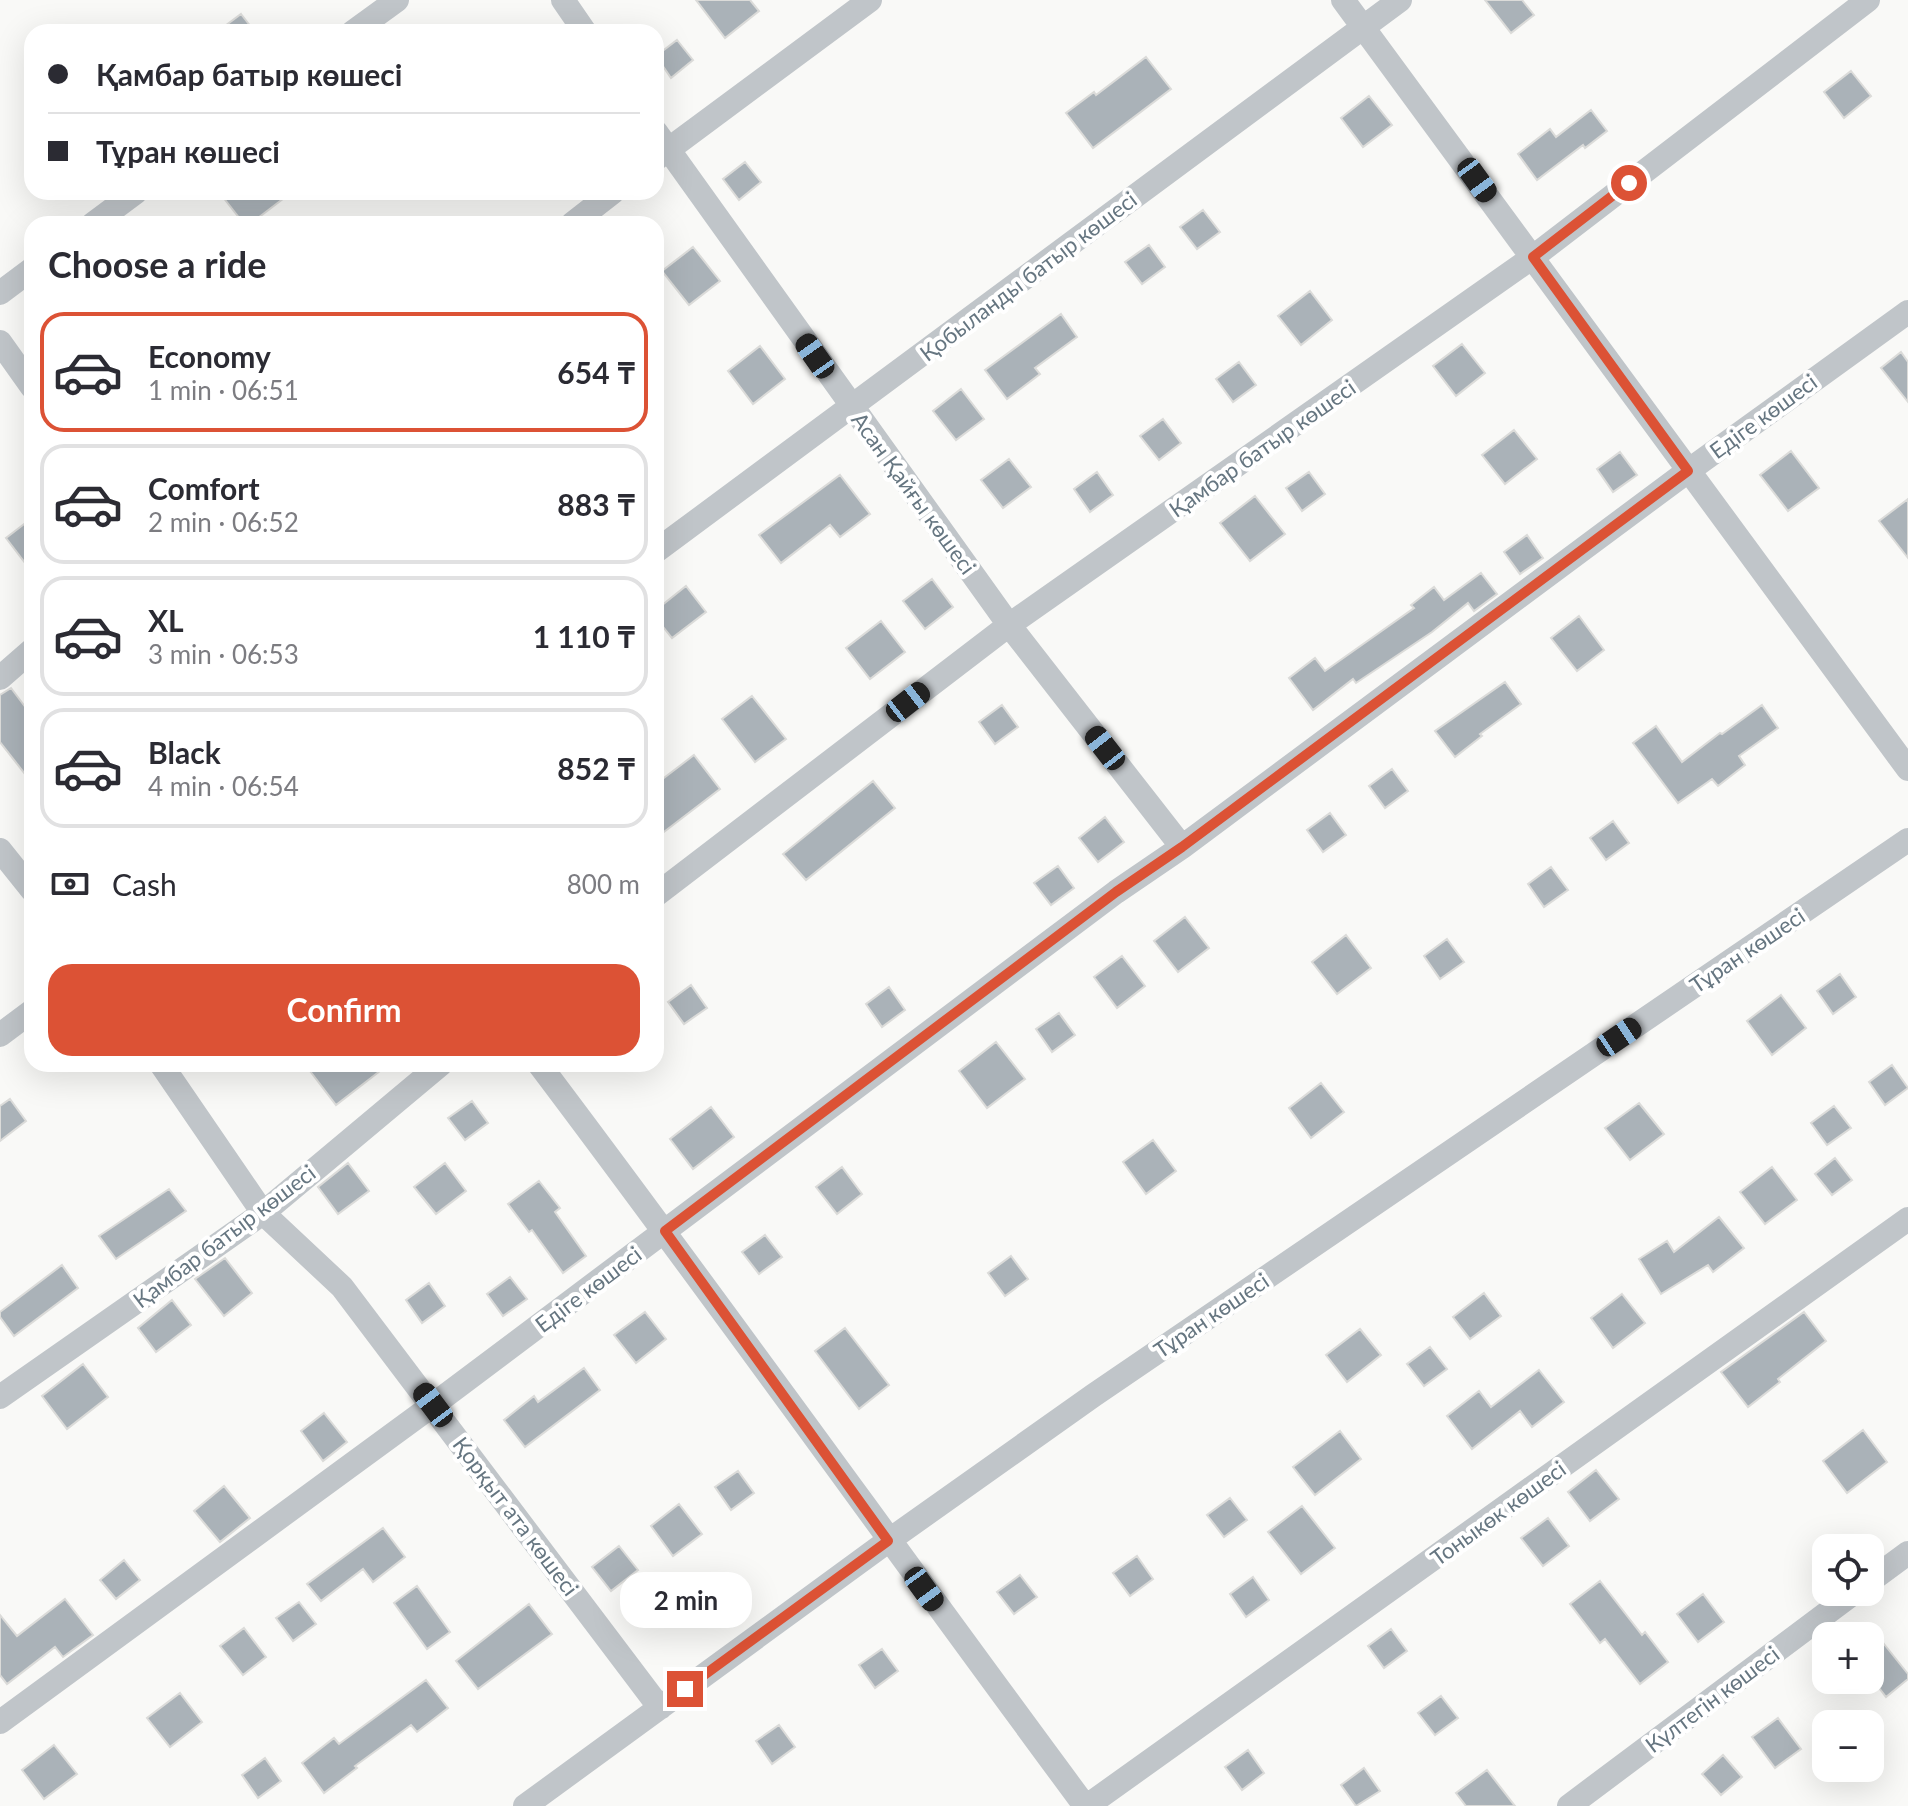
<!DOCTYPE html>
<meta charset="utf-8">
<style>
:root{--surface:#fff;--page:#f7f7f7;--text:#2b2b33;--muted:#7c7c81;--line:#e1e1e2;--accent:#dc5235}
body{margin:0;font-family:Lato,sans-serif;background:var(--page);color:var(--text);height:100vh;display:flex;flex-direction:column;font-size:30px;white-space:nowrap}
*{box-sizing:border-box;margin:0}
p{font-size:26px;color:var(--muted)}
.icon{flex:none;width:44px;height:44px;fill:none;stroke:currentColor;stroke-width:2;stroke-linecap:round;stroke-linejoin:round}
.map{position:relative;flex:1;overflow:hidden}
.details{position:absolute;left:24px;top:216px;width:640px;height:856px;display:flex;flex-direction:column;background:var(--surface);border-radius:24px;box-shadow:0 8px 32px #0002}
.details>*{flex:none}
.top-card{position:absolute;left:24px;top:24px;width:640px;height:176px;border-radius:24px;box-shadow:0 8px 32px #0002;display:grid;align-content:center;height:176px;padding:0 24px;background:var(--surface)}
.tools{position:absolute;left:1812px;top:1534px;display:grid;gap:16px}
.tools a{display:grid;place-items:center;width:72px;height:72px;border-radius:16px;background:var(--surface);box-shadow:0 8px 32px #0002;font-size:40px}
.end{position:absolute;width:36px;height:36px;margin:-18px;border:10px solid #dc5235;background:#fff;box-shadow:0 0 0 4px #fff}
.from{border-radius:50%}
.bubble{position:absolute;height:56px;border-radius:24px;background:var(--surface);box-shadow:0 8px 32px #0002;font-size:26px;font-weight:700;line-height:56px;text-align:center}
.car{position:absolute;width:24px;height:48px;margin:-24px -12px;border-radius:10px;box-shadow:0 0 6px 2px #0007;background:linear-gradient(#222 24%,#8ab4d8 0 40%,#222 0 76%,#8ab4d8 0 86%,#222 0)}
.top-card b{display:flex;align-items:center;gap:28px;height:76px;font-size:30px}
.top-card b+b{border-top:2px solid var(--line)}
.top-card i{width:20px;height:20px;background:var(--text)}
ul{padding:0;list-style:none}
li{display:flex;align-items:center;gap:24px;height:120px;margin:0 16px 12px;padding:0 8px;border:4px solid var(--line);border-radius:24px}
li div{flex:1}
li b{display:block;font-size:30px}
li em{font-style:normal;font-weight:700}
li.active{border-color:var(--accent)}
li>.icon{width:72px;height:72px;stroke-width:1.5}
h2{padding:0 24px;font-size:36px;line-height:96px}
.pay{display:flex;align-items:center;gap:20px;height:88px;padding:0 24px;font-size:30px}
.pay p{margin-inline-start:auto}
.action{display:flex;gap:16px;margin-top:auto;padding:16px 24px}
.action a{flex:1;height:92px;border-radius:24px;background:var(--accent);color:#fff;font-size:32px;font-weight:700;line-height:92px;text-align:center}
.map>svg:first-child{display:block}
.building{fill:#aab2b8;stroke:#dbdbd9;stroke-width:2}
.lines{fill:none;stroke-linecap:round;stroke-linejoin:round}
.minor{stroke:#c0c5c9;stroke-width:24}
.route{stroke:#dc5235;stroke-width:10}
.labels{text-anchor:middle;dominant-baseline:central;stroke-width:8;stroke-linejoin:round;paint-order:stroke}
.street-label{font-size:22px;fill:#667681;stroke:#fff}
</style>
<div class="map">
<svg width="1908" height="1806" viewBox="0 0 1908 1806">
<rect width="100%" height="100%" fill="#f9f9f7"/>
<path class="building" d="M696,0H750L759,11L725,38Z
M1485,0H1522L1534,15L1511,33Z
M241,14L255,32H217Z
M677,40L693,60L671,78L656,56Z
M1146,57L1171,89L1093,148L1066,113L1094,92L1096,95Z
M1851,71L1871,96L1844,118L1824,92Z
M1369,96L1392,125L1363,147L1341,118Z
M1591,110L1607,131L1585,148L1583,145L1537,180L1518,154L1550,129L1556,137Z
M745,162L761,182L739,200L723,179Z
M219,192H292L250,224H244Z
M1203,210L1220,232L1197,249L1180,227Z
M1149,245L1165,267L1142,284L1125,262Z
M693,247L720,281L689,305L662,271Z
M1310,291L1332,320L1301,345L1278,316Z
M1061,314L1077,337L1035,368L1040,374L1007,399L985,370Z
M1462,344L1485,373L1456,396L1433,366Z
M760,346L785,379L753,404L728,371Z
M1901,352L1908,362V402L1881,368Z
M1239,362L1256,385L1233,402L1216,379Z
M961,389L984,419L956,440L933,411Z
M1163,419L1181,443L1159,460L1140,436Z
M1514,430L1537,459L1505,484L1482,455Z
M1791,451L1819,488L1788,511L1760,475Z
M1620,452L1637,475L1613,492L1597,469Z
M1009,459L1031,487L1003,508L981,480Z
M1097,472L1113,495L1090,512L1074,489Z
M1309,472L1325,494L1302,511L1286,488Z
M840,475L870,514L840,537L830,525L781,563L759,535Z
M1255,496L1285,534L1250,561L1220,523Z
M1908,499V558L1879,521Z
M32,518V572L6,538Z
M1527,535L1543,558L1520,574L1504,552Z
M1481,573L1497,594L1474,611L1468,603L1432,632L1356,683L1353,679L1313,710L1289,678L1315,658L1325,671L1414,608L1411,605L1434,587L1444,600Z
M932,579L953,607L925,629L903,601Z
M686,586L706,612L672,638L656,618V610Z
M1579,616L1604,650L1577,671L1551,638Z
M881,621L905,652L870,679L846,648Z
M1505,682L1521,704L1480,734L1482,736L1455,757L1435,731Z
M11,688L32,716V783L0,742V695Z
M752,696L786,739L755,762L722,719Z
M1002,705L1018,727L995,744L979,722Z
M1762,705L1778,728L1739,756L1745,765L1718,786L1712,779L1678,803L1633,743L1656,726L1682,762L1720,733L1722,734Z
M694,755L720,789L656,838V784Z
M1392,769L1408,791L1385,808L1369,786Z
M873,781L895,808L806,880L783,854Z
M1330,813L1346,835L1323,852L1307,830Z
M1105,817L1124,842L1098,862L1079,838Z
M1613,821L1629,843L1606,860L1590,838Z
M1058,866L1074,888L1051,905L1034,883Z
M1551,867L1568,890L1544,907L1528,884Z
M1185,917L1209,948L1178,972L1154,941Z
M1346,935L1371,968L1337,994L1312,962Z
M1447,939L1464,962L1440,979L1424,956Z
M1122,956L1145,986L1117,1008L1094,977Z
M1840,974L1856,997L1833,1014L1817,991Z
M691,985L707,1008L684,1024L668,1002Z
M889,987L905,1010L882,1027L866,1004Z
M1781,995L1806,1028L1772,1055L1747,1021Z
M1059,1013L1075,1035L1052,1052L1036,1029Z
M996,1042L1025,1079L987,1108L959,1071Z
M319,1064H389L336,1105L310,1071Z
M1892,1065L1908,1088L1885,1105L1869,1082Z
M1321,1083L1344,1112L1311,1138L1289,1108Z
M10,1099L26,1121L0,1141V1106Z
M472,1101L488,1123L465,1140L448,1118Z
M1639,1103L1664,1134L1630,1160L1605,1128Z
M1834,1106L1851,1128L1827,1145L1811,1123Z
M711,1107L734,1137L693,1169L670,1139Z
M1153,1140L1176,1171L1146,1194L1123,1162Z
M1835,1158L1852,1180L1832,1195L1815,1174Z
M348,1163L369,1191L338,1214L318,1187Z
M445,1163L466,1191L436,1214L414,1187Z
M842,1167L862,1194L837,1214L816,1187Z
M1772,1167L1797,1200L1765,1224L1740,1192Z
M539,1181L560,1208L555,1212L586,1256L563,1273L532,1230L529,1232L508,1204Z
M169,1189L186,1211L116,1259L99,1236Z
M1719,1217L1744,1248L1713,1272L1708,1265L1661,1294L1639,1259L1667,1241L1674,1252Z
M765,1235L782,1257L759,1274L742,1252Z
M1011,1256L1028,1279L1005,1296L988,1273Z
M225,1258L252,1293L224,1316L195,1279Z
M62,1265L78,1288L14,1336L0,1317V1312Z
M510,1277L527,1299L503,1316L487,1294Z
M429,1283L445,1306L422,1323L406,1300Z
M1484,1293L1501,1316L1470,1339L1453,1317Z
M1622,1294L1645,1323L1613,1348L1591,1318Z
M172,1300L191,1325L156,1352L138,1328Z
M645,1312L666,1339L636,1363L614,1335Z
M1804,1312L1826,1341L1778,1379L1780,1382L1748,1407L1721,1372Z
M845,1328L889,1385L859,1409L815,1351Z
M1360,1329L1381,1355L1347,1382L1326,1355Z
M1430,1347L1447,1369L1424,1386L1407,1364Z
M83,1364L108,1397L67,1429L42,1396Z
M584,1368L600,1390L525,1447L504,1420L534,1396L538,1402Z
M1539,1370L1564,1402L1532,1427L1520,1411L1472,1449L1447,1416L1479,1391L1491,1407Z
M324,1413L347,1442L323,1461L301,1431Z
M1863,1430L1887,1462L1847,1493L1823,1461Z
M1340,1431L1361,1459L1315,1495L1293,1467Z
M1596,1470L1619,1499L1590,1521L1568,1492Z
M738,1471L754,1493L731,1510L715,1487Z
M224,1486L250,1518L220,1542L194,1511Z
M1230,1498L1247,1520L1224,1537L1207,1515Z
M679,1504L702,1534L673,1556L651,1526Z
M1302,1506L1335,1548L1301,1574L1268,1532Z
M1548,1518L1569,1546L1543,1566L1521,1538Z
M383,1528L405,1557L373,1582L363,1569L321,1601L307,1584Z
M619,1546L638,1570L611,1591L592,1567Z
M1137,1556L1153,1579L1130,1596L1113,1573Z
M124,1560L140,1580L116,1599L100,1580Z
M1020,1575L1037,1597L1014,1614L997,1592Z
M1253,1577L1269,1600L1246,1617L1230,1594Z
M1600,1581L1642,1635L1645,1632L1668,1662L1640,1684L1605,1639L1600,1643L1570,1604Z
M417,1586L450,1632L427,1649L394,1603Z
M1703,1594L1724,1622L1698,1642L1677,1614Z
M65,1599L93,1635L63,1657L55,1647L7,1684L0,1675V1615L17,1636Z
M299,1602L316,1624L293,1641L276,1618Z
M529,1604L552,1634L478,1689L456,1661Z
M244,1628L266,1657L243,1675L220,1646Z
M1391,1629L1407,1651L1384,1668L1368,1646Z
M1884,1644L1908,1674V1679L1886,1697L1870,1676V1655Z
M882,1649L898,1671L875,1688L859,1665Z
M426,1680L448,1708L417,1732L411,1725L355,1766L357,1768L324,1793L302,1763L334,1738L339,1744Z
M180,1693L202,1722L170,1747L147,1718Z
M1441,1696L1458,1718L1435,1735L1418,1713Z
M1778,1718L1801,1749L1775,1768L1752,1737Z
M779,1725L795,1747L772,1764L756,1741Z
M54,1745L77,1774L44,1799L22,1770Z
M1248,1750L1264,1773L1242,1790L1225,1767Z
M1723,1755L1742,1777L1721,1795L1702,1774Z
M265,1758L281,1781L258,1798L242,1775Z
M1364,1768L1380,1791L1356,1806L1341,1785Z
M1487,1770L1515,1806H1466L1456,1793Z"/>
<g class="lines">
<path class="minor" d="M563,0L585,32
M1343,0L1908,769
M353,32L397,0
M656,132L1009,625L1182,847
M657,158L870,0
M93,224L136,192
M572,224L613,192
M0,293L32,269
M0,342L32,387
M656,551L1400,0
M0,678L32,650
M0,850L32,890
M656,895L1009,625L1533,257L1868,0
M0,1035L32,1011
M161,1064L263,1213L342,1287L660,1708
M539,1064C724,1309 902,1559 1085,1806
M0,1397L263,1213L441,1064
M1870,1581L1908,1553
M0,1722L433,1405L1116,892L1182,847L1688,471L1908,312
M525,1806L888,1541L1094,1395L1908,840
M1087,1806L1908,1219
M1569,1806L1855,1592"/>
</g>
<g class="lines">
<path class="route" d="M685,1689L888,1541L665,1231L1116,892L1182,847L1688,471L1533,257L1629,183"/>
</g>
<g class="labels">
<g class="street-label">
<text transform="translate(1028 276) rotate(-37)">Қобыланды батыр көшесі</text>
<text transform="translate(1763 416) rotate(-36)">Едіге көшесі</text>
<text transform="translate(1262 448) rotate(-35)">Қамбар батыр көшесі</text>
<text transform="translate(914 493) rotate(54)">Асан Қайғы көшесі</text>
<text transform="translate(1747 950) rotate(-34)">Тұран көшесі</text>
<text transform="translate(224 1236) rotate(-37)">Қамбар батыр көшесі</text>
<text transform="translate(588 1289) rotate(-37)">Едіге көшесі</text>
<text transform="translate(1211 1315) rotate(-34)">Тұран көшесі</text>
<text transform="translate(1498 1513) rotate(-36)">Тоныкөк көшесі</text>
<text transform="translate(516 1516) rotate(53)">Қорқыт ата көшесі</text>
<text transform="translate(1712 1699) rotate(-37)">Күлтегін көшесі</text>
</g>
</g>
</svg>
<div class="tools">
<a><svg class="icon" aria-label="locate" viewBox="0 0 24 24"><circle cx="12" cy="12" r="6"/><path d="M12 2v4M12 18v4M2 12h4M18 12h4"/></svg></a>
<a>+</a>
<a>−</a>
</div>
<i class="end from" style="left:1629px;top:183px"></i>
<i class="end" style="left:685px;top:1689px"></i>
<div class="bubble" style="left:620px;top:1572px;width:132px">2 min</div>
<i class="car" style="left:1477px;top:180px;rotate:144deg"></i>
<i class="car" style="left:815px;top:356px;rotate:325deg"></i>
<i class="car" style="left:908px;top:702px;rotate:52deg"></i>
<i class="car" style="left:1105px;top:748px;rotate:322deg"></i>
<i class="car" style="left:1619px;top:1037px;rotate:56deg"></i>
<i class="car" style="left:433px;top:1405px;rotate:323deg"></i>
<i class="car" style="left:924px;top:1589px;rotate:144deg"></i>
<div class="top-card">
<b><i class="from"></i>Қамбар батыр көшесі</b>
<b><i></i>Тұран көшесі</b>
</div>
<section class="details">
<h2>Choose a ride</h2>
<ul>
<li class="active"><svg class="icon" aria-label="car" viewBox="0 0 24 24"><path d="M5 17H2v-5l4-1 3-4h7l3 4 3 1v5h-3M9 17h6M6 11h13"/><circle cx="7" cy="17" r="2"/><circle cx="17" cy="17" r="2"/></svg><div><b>Economy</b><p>1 min · 06:51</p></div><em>654 ₸</em></li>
<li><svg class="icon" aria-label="car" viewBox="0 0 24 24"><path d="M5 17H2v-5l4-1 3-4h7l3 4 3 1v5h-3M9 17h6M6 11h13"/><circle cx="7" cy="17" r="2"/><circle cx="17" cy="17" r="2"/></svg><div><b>Comfort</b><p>2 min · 06:52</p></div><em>883 ₸</em></li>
<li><svg class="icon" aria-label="car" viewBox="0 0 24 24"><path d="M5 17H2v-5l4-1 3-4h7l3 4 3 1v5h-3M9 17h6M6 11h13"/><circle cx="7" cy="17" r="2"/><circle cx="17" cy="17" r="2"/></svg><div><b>XL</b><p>3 min · 06:53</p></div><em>1 110 ₸</em></li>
<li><svg class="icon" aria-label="car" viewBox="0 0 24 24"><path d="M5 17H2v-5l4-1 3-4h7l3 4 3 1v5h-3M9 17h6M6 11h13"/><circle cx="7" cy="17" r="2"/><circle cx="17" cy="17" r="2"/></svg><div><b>Black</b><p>4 min · 06:54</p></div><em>852 ₸</em></li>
</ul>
<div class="pay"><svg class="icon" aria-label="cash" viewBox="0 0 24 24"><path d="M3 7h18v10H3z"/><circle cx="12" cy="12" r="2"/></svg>Cash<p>800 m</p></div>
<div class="action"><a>Confirm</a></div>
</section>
</div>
